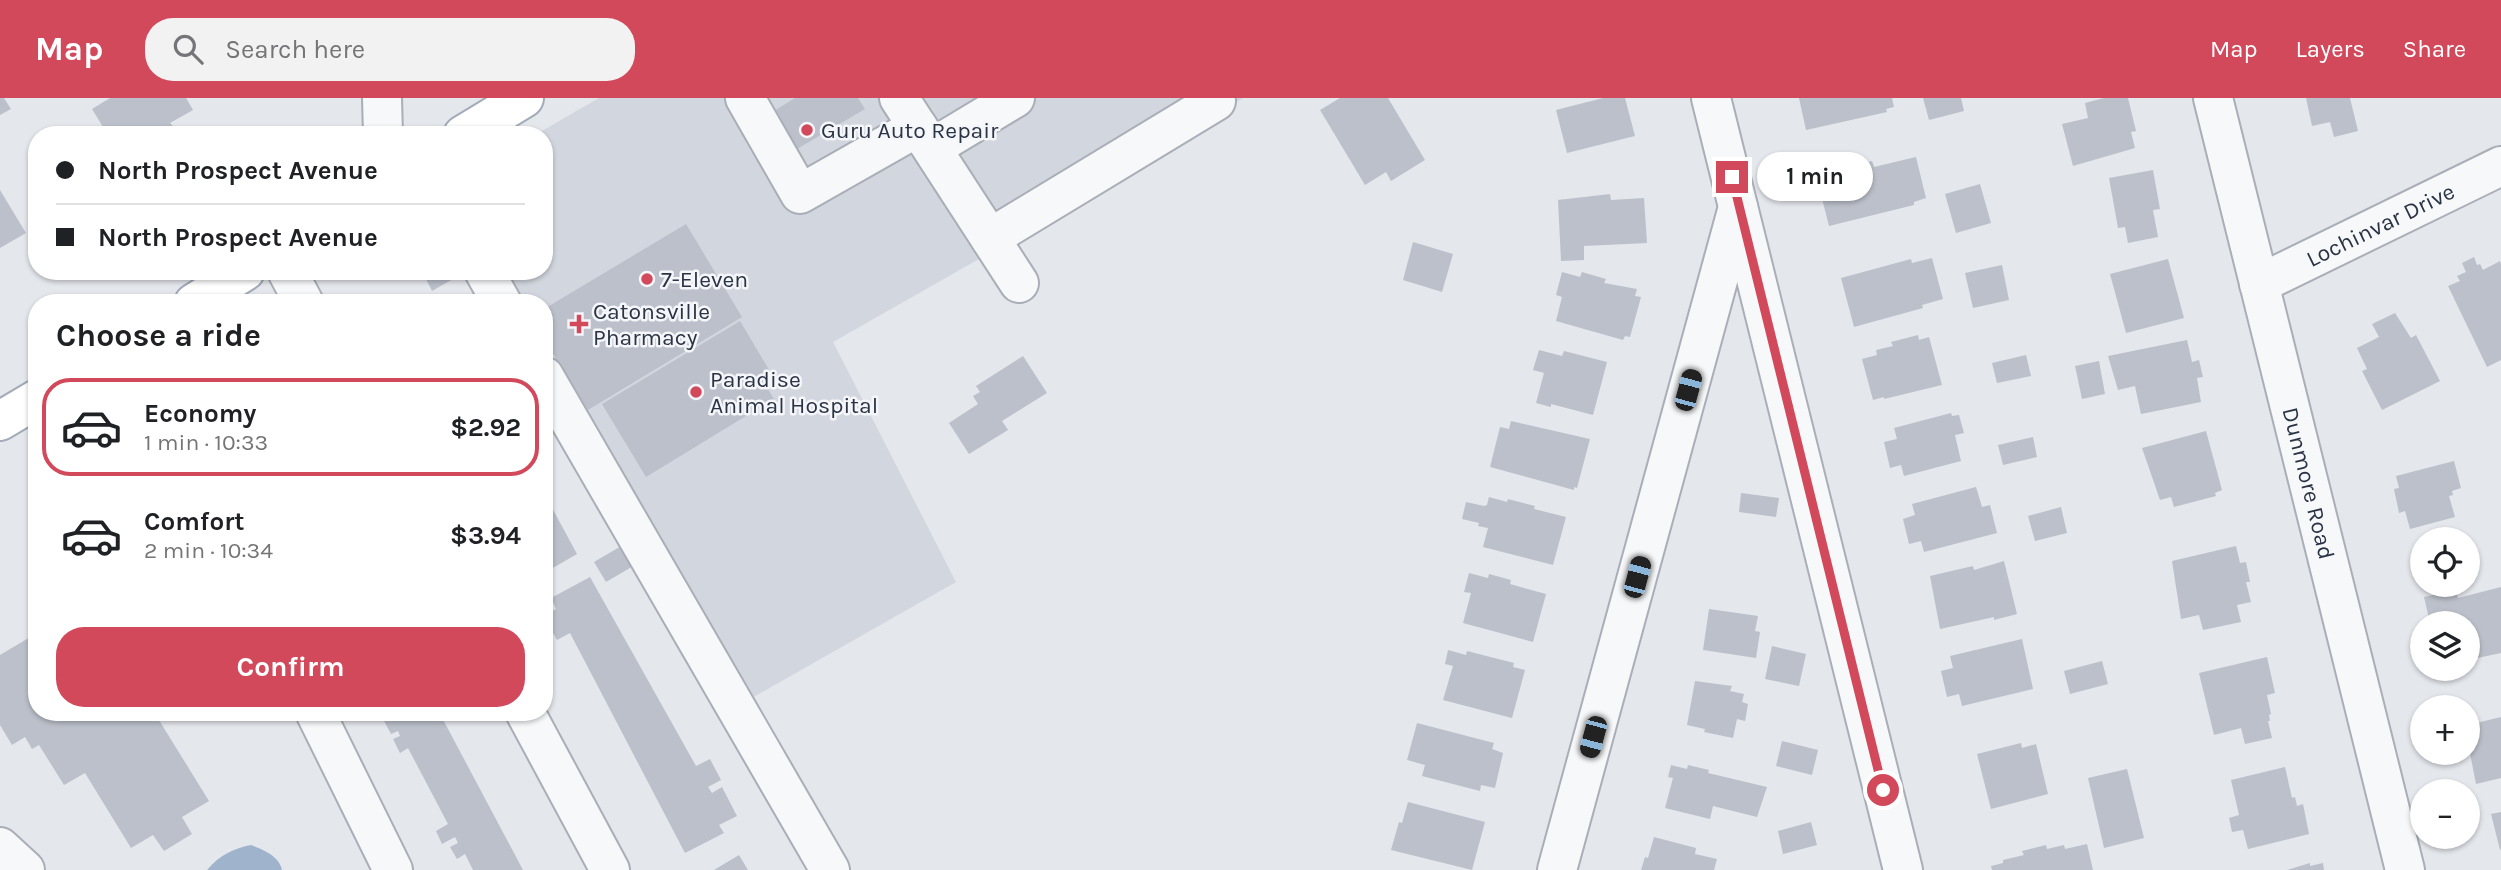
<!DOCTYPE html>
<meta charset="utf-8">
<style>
:root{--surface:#fff;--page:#f2f2f2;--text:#202124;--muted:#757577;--line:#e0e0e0;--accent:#d1495b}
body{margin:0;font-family:Karla,sans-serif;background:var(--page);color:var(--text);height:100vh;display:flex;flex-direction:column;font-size:26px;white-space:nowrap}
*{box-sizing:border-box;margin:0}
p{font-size:23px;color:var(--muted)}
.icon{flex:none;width:38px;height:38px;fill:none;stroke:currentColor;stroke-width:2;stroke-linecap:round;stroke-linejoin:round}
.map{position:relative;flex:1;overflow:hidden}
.sheet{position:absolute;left:28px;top:196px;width:525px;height:427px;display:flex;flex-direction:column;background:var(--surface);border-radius:28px;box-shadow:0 2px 5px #0004}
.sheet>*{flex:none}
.top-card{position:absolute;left:28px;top:28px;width:525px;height:154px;border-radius:28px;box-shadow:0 2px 5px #0004;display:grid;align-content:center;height:154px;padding:0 28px;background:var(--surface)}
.tools{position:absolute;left:2410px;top:429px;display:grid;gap:14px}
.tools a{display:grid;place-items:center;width:70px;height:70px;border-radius:50%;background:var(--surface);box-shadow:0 2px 5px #0004;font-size:35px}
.end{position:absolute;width:32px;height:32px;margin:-16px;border:9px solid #d1495b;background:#fff;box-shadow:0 0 0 4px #fff}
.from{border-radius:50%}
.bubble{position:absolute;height:49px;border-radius:24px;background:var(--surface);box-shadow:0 2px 5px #0004;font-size:23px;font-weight:700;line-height:49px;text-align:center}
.car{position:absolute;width:21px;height:42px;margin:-21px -10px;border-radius:9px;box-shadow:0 0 5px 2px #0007;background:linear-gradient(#222 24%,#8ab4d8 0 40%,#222 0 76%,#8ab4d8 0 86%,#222 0)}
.top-card b{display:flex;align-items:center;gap:24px;height:66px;font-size:26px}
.top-card b+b{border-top:2px solid var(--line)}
.top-card i{width:18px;height:18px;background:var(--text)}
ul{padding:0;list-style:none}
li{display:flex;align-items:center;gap:21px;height:98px;margin:0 14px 10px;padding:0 14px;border:4px solid transparent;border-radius:28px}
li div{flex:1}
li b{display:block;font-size:26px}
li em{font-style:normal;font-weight:700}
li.active{border-color:var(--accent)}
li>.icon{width:63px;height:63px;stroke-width:1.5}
h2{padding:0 28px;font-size:32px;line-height:84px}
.cta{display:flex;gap:14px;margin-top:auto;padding:14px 28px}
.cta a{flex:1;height:80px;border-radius:28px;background:var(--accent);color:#fff;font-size:28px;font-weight:700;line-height:80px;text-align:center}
header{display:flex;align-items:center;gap:42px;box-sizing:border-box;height:98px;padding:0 35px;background:var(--accent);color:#fff}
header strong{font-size:33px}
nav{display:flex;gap:38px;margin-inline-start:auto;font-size:24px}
.search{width:490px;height:63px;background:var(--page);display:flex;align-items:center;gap:18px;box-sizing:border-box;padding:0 24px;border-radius:28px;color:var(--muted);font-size:26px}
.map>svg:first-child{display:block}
.built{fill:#d2d6de}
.water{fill:#9fb4cc}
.building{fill:#bbc0ca}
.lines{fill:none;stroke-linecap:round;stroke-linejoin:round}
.minor-casing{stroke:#a9aeb7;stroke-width:42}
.major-casing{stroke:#a3abb8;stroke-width:42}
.minor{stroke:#f7f8fa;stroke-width:38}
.major{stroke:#fff;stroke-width:38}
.route{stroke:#d1495b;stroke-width:9}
.poi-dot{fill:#d1495b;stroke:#f4f6f9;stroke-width:2.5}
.labels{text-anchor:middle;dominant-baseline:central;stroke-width:5;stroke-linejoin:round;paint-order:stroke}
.poi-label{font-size:23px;fill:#2b3445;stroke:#f4f6f9;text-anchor:start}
.street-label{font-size:23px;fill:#2b3445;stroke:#f4f6f9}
</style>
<header>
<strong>Map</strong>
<div class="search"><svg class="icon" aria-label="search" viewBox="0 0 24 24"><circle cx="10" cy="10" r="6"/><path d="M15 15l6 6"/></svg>Search here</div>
<nav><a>Map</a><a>Layers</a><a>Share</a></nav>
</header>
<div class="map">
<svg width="2501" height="772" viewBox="0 0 2501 772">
<rect width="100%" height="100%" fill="#e4e7ec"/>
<path class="built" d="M599,0H1243L979,161L833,244L956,484L750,601L544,240V205H524L507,173H544V37H535Z"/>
<path class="water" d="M251,747C264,752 279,758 282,772H207C220,757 232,751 251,747Z"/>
<path class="building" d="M0,0H4L11,11L0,17Z
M110,0H186L193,12L170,25L173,28L159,37H108L92,11Z
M795,0H858L865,11L797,51L774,13Z
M1340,0H1388L1425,62L1391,83L1386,74L1365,87L1320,12Z
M1603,0H1625L1635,38L1567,55L1556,12Z
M1799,0H1892L1894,9L1886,11L1887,14L1806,32Z
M1923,0H1961L1964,13L1929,22Z
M2104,0H2128L2136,33L2131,34L2135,50L2073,68L2062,26L2088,20L2085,5Z
M2306,0H2350L2358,33L2334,39L2330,24L2312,28Z
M1916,59L1926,100L1914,104V107L1829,128L1818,85L1831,82L1829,74L1872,63L1874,69Z
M2153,72L2160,111L2153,112L2158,139L2128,145L2125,129L2118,130L2109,80Z
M1980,86L1991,125L1956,135L1945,96Z
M0,92L26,135L0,150Z
M1610,96L1611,102L1644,100L1647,145L1584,148V162L1561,163L1558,102Z
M686,126L742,219L588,312L544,241V211Z
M1413,144L1453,156L1442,194L1403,182Z
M2474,159L2477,167L2480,166L2483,172L2500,163L2501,166V262L2487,269L2448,188L2460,183L2457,178L2466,174L2462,165Z
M1932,160L1943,201L1922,207L1923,210L1854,229L1841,180L1911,161L1912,165Z
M2168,161L2184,220L2126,235L2110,176Z
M2002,167L2009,202L1973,210L1965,175Z
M422,173H467L432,193Z
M1562,174L1580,179L1582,174L1606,181L1604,185L1637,191L1635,198L1641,199L1630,239L1625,238L1623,242L1556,223L1562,199L1556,197Z
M2395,215L2411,240L2416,237L2440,283L2382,312L2362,273L2367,271L2357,250L2379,239L2372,226Z
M740,223L774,280L765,286L774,301L646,379L602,306Z
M1918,237L1919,242L1929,239L1942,287L1884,301V299L1873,302L1862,261L1877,257L1876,252L1893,248L1891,244Z
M2187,242L2192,264L2199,262L2203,279L2197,280L2201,304L2141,316L2135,288L2118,292L2108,258Z
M1539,252L1562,258L1564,253L1607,264L1593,317L1551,306V309L1536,305L1544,275L1533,272Z
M2026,257L2031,278L1997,285L1992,265Z
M1023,258L1047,295L1002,323L1008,332L969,356L949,325L978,306L973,298L980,294L976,288Z
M2099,263L2105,296L2082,301L2075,268Z
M1951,315L1952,318L1959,317L1964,335L1955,337L1961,363L1904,378L1901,367L1890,370L1884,344L1897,341L1894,330Z
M1511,323L1590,341L1577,390L1574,389V392L1490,369L1500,329L1509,331Z
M2206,333L2222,392L2215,395L2216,398L2174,409L2171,399L2160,402L2142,350Z
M2033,339L2037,359L2003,367L1998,347Z
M2454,363L2461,390L2452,393L2453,397L2449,398L2455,419L2410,431L2405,413L2399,415L2394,391L2399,390L2396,378Z
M1976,389L1982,409L1990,407L1997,435L1924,454L1921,443L1909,446L1903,421L1915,417L1912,406Z
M544,395L577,456L544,475Z
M1741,395L1779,400L1776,419L1739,414Z
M1489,399L1507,404L1508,401L1535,408L1534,411L1566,419L1553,467L1483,449L1488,430L1478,428L1479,425L1462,421L1466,404L1484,408L1487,407Z
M2061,409L2067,435L2035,443L2028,418Z
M623,447L635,467L606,484L594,464Z
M2236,448L2240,465L2246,464L2250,484H2246L2251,504L2237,507L2241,524L2203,532L2199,517L2181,521L2172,463Z
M2004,463L2017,516L1994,522V519L1940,531L1930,478L1973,468L1974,472Z
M1469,475L1488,480L1489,476L1511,482L1510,486L1546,496L1533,544L1463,525L1471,495L1464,494Z
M590,479L696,668L710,661L721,682L708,689L712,695L722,689L737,718L719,727L724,735L685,755L570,535L557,542L544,518L556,511L551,500Z
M2501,489V555L2468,562V525H2430L2424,499L2456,492L2458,500Z
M1709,511L1758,518L1755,533L1760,534L1756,560L1703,552Z
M37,535V614H154L209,703L182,719L192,736L164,753L153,737L131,750L85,675L64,687L39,647L32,651L25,639L12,647L0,627V557Z
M2022,541L2033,591L1962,608L1959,596L1947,599L1941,573L1953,570L1950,558Z
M1772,548L1806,556L1799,588L1765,581Z
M1448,552L1466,557L1467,553L1514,565L1513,569L1525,572L1512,620L1443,602L1453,568L1445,566Z
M2267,559L2275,595L2267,597L2271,616L2269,617L2270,623H2268L2272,640L2245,646L2241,630L2214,637L2199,575Z
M2102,563L2108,586L2070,596L2064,573Z
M1695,583L1732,588L1730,593L1744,596L1742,604L1748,606L1745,623L1737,621L1733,640L1704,634L1705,631L1687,627Z
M387,614H439L523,772H473L465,756L457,761L450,749L458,745L455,739L442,746L436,733L448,726L408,650L400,655L393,641L400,638L398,633L391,636L384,623L390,620Z
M2501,619V680L2476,686L2468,645V627Z
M1417,625L1494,645L1492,651L1503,655L1495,690L1481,687L1480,693L1422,678L1425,667L1407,662Z
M1782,643L1818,652L1812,677L1776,668Z
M2021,645L2022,650L2036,646L2048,696L1991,711L1977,656Z
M1671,667L1687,671L1688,667L1709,672L1708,675L1767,689L1757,719L1713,708L1710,721L1665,710L1673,680L1668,679Z
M2285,669L2292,700L2295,699L2297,708L2303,706L2309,736L2248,751L2243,732L2232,734L2229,720L2239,717L2231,682Z
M2127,671L2144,740L2104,750L2088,680Z
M1408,704L1485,724L1472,772L1391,752L1399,724L1402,725Z
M2501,714V751L2500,752L2491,716Z
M1811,724L1817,747L1783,756L1778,733Z
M1654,739L1696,750L1695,756L1717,761L1714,772H1641L1645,759L1648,760Z
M2087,746L2093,772H1992L1991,768L2003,765V762L2024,757L2022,753L2046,747L2047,751L2064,747L2065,751Z
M739,757L748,772H714Z
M2310,765V768L2323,765L2324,772H2287Z"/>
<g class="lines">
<defs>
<g id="minor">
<path d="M382,0L383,37"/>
<path d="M745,0L800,96L918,29"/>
<path d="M899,0L1019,185"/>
<path d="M1711,0L1903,772"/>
<path id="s1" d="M2213,0L2405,772"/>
<path d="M932,50L1015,0"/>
<path d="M990,140L1216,3"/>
<path d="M287,173L304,205"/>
<path d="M484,173L502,205"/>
<path id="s2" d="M2259,186L2501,68"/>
<path d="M544,278L830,772"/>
<path d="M315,614L393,772"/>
<path d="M525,614L610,772"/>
<path d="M0,749L25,772"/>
<path d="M1557,772L1738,109"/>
</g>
<path id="major" d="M463,37L524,0
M194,205L245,173
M0,323L37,301"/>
</defs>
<use href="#minor" class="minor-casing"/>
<use href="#major" class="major-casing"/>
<use href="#minor" class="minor"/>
<use href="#major" class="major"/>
</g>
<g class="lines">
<path class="route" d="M1732,79L1883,692"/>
</g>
<g class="poi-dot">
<circle cx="807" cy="32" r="7"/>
<circle cx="647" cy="181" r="7"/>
<path d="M575.5 215.5h7v7h7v7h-7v7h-7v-7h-7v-7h7z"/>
<circle cx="696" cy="294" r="7"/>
</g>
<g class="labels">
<g class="poi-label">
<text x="821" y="32">Guru Auto Repair</text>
<text x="661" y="181">7-Eleven</text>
<text x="593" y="213">Catonsville<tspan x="593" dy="26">Pharmacy</tspan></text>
<text x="710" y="281">Paradise<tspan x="710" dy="26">Animal Hospital</tspan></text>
</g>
<g class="street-label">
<text stroke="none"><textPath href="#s2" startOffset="135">Lochinvar Drive</textPath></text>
<text stroke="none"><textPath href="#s1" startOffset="397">Dunmore Road</textPath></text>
</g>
</g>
</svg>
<div class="tools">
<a><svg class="icon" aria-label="locate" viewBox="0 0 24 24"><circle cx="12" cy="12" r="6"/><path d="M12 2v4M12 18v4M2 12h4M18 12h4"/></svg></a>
<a><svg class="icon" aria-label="layers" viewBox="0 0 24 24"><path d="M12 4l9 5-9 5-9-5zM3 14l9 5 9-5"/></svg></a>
<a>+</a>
<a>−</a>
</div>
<i class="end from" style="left:1883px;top:692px"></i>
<i class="end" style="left:1732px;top:79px"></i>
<div class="bubble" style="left:1757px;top:54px;width:116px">1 min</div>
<i class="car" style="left:1688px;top:292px;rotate:15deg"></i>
<i class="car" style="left:1637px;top:479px;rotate:15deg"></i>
<i class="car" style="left:1593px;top:639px;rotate:195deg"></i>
<div class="top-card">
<b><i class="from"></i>North Prospect Avenue</b>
<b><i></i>North Prospect Avenue</b>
</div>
<section class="sheet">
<h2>Choose a ride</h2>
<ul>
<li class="active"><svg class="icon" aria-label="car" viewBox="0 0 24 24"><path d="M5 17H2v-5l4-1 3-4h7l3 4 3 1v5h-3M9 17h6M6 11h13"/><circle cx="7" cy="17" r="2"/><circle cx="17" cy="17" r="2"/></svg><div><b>Economy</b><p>1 min · 10:33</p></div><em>$2.92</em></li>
<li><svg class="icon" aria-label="car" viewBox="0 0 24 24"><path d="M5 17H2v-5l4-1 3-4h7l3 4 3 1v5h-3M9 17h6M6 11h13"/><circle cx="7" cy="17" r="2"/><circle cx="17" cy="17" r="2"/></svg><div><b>Comfort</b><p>2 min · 10:34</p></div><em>$3.94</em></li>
</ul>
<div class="cta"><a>Confirm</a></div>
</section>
</div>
